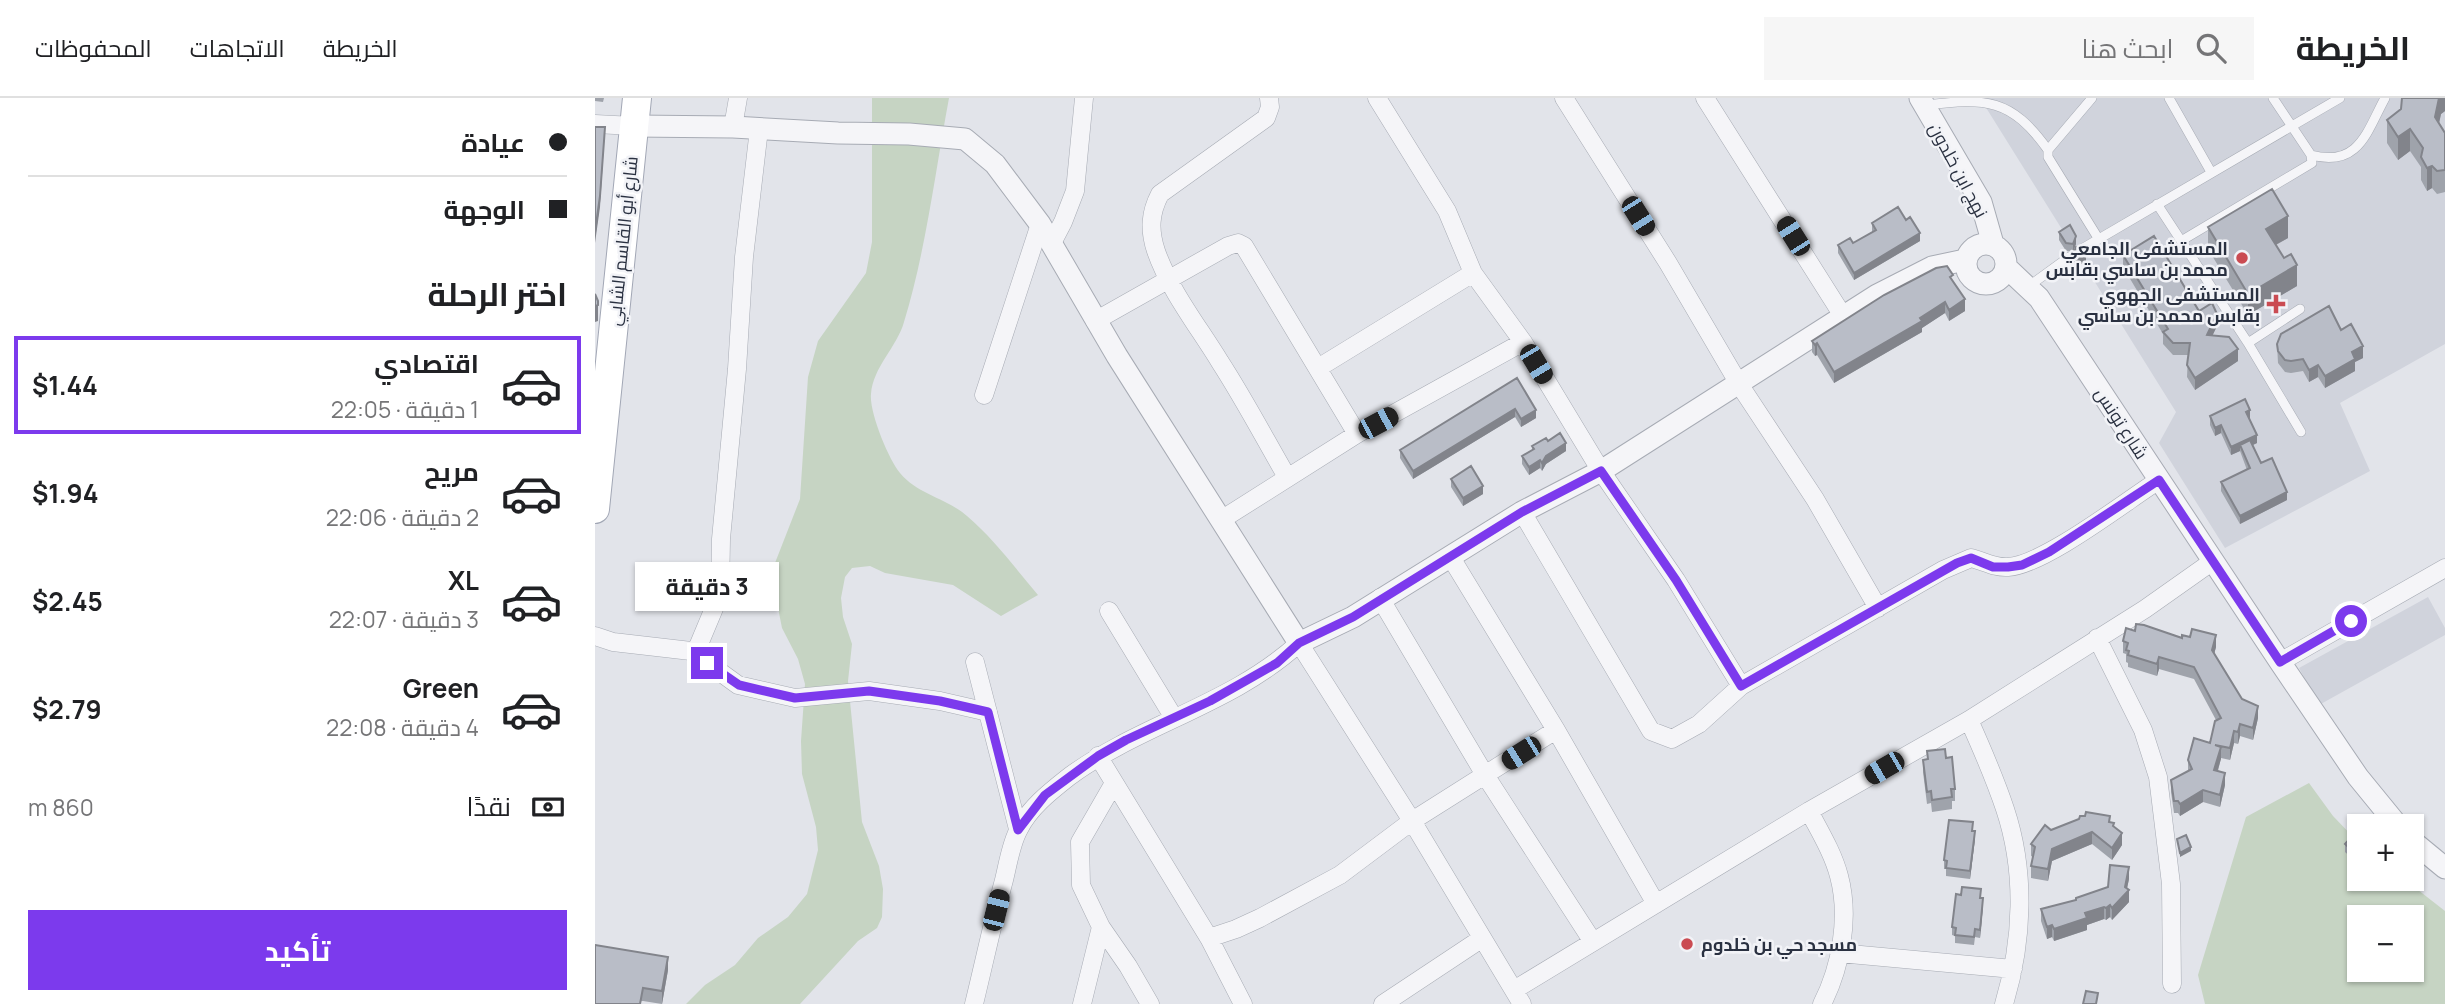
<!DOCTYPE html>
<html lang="ar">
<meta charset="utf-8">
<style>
:root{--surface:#fff;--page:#f6f6f6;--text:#202124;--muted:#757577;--line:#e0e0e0;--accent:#7c3aed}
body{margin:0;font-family:Manrope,Cairo,sans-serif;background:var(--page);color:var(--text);direction:rtl;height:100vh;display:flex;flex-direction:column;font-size:26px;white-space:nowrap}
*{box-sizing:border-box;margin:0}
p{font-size:23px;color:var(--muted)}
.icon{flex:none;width:38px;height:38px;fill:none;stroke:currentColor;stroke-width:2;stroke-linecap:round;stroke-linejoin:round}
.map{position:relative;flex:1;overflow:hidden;direction:ltr}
.side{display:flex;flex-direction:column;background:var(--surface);width:595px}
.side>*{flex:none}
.top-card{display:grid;align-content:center;height:154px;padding:0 28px;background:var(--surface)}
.controls{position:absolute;left:1752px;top:716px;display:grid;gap:14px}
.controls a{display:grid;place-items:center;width:77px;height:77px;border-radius:0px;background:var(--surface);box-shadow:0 2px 5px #0004;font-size:35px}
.end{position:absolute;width:32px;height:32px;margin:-16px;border:9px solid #7c3aed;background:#fff;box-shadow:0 0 0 4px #fff}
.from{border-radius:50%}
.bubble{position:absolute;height:49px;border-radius:0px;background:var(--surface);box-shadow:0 2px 5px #0004;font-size:23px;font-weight:700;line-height:49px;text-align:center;direction:rtl}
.car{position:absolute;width:21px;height:42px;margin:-21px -10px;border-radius:9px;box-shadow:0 0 5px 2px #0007;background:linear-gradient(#222 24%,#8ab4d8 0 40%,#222 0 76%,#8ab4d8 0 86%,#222 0)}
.top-card b{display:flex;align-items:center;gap:24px;height:66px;font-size:26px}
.top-card b+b{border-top:2px solid var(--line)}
.top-card i{width:18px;height:18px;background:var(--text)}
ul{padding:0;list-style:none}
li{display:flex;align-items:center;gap:21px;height:98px;margin:0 14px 10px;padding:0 14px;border:4px solid transparent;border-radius:0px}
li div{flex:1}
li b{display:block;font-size:26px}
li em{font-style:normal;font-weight:700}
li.current{border-color:var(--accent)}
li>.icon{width:63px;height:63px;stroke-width:1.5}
h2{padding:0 28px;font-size:32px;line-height:84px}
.pay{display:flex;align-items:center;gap:18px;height:77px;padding:0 28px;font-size:26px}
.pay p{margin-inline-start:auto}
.cta{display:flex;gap:14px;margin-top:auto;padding:14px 28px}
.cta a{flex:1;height:80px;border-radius:0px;background:var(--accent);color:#fff;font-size:28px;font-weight:700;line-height:80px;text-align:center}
header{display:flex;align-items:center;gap:42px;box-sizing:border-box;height:98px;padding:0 35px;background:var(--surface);border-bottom:2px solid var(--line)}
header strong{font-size:33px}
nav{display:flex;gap:38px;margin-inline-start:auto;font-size:24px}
.search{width:490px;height:63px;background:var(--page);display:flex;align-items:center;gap:18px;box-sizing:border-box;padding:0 24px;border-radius:0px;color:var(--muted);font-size:26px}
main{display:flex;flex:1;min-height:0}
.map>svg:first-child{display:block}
.built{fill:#d0d3dc}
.green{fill:#c6d4c3;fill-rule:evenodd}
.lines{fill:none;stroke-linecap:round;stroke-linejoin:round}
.service-casing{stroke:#a7abb4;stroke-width:10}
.minor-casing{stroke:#a7abb4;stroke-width:19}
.tertiary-casing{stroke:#a7abb4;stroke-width:23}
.primary-casing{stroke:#a2a7b5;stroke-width:30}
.service{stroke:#f5f5f8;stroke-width:9}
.minor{stroke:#f5f5f8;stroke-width:18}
.tertiary{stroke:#f5f5f8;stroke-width:21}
.primary{stroke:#fff;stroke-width:28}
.wall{fill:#9fa3ab}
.shaded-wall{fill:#82848b}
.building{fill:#b9bdc7;stroke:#82848b;stroke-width:2}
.route{stroke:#7c3aed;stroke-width:9}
.poi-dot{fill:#ca4b52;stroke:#f2f3f7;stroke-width:2.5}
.labels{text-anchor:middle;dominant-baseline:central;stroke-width:5;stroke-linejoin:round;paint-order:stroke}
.street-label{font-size:18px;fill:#2a3141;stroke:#f2f3f7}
.poi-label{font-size:18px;font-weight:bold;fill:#2a3141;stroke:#f2f3f7;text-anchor:end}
</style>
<header>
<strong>الخريطة</strong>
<div class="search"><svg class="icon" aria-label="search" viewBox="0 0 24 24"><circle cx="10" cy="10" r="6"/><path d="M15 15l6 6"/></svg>ابحث هنا</div>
<nav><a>الخريطة</a><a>الاتجاهات</a><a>المحفوظات</a></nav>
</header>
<main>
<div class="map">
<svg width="1850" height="906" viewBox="0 0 1850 906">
<rect width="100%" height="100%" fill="#e2e4ea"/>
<path class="built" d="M1385,0H1850V246L1745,305L1775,373L1630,450L1564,345L1581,314Z
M1833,499L1850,530V537L1724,607L1704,570Z"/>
<path class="green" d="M277,0H354C340,75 331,152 309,224C302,249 278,269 276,296C274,314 294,362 305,375C323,397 352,400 372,418C399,441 420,470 443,497L406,518L358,487L290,475L275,468L257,470L250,479L246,500L248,519L257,546L253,583L267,724L284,768L288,791L287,819L282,830L263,843L205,906H91L110,887L140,867L163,840L193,819L212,796L223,752L221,729L207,676L206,643L210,586L203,561L187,530L180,495V465L205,401L213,279L223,243L271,175L277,144Z
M1714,685L1738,718L1764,745V780L1809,781L1850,813V906H1610L1603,877L1651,719ZM1764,819H1816V872H1764Z"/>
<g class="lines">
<defs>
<path id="service" d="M1497,0L1453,52V59L1503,140
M1574,0L1616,74
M1331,7C1391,0 1416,0 1453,52
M1716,57C1764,70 1772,33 1790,0
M1562,106L1653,245L1706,334
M1586,143L1717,65L1716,57L1678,0
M1485,152L1745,0
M1434,188L1474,159
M1653,245L1705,211"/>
<path id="minor" d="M674,0L675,9L671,20L565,96C555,115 554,132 561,153C575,193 603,228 625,264C649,301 670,341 692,379
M782,0L852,113L878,175L928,244L1006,373L1081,482L1146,588
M969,0L1073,165L1144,286L1220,401L1283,510
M1110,0L1248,218
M0,26L39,28
M138,29L143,0
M457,145L468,124L480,93L489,0
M500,223L633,148L643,145L649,148L762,336
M723,270L878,175
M389,297L445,126
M927,414L1056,633L1077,641L1104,626L1146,588L1348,472L1376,460C1389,463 1399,470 1413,469C1449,467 1531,403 1564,382
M626,422L762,336L928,244
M855,458L961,632L1061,806
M785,500L890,677L998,844
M514,513L579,620
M0,538L18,544L96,553L102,551L125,496L126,441L142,271L149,159L164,31
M1502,540L1548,632L1563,679L1576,786L1577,886
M96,553L143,587L200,600L274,593L345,603L393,614
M380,564L423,731
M1685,564L1850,470
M1374,622C1387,651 1400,681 1410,711C1431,774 1428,843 1409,906
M503,658L614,840
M519,685L485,744L486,787L506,829L533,868L555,906
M1214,713C1225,734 1238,755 1244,778C1255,819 1246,869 1227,906
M1244,855L1418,871
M919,892L1214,713L1374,622L1550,511L1618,463
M379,906C389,865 398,823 409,782C413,766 416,745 424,731C435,709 456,693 475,678C546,626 638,606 704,545L817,723L927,906
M487,906L506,829
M648,906L614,840L641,831L665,820L745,777L817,723L961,632
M788,906L886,841"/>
<path id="tertiary" d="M1325,0L1386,104L1398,146
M39,28L138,29L243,35L314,36L370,41L400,66L445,126L522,258L704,545L758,519L927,414L1006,373L1282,197L1337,169L1370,162
M1371 166a20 20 0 1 1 40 0a20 20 0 1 1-40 0Z
M1411,169L1444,200L1685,564L1763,679L1803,728
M1816,742L1850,770"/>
<path id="primary" d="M0,411L42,0"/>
</defs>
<use href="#service" class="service-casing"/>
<use href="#minor" class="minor-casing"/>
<use href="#tertiary" class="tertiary-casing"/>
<use href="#primary" class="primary-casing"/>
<use href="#service" class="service"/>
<use href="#minor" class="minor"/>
<use href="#tertiary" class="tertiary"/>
<use href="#primary" class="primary"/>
</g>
<path class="wall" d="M0,0H9L8,4L0,3Z
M1850,0V13L1846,16L1844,26L1850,35V94L1842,96L1837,90L1832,93L1826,82V69L1815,53L1803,62L1792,45V22L1806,11Z
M1277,125L1325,143L1259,182L1243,155V147L1258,145L1277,134Z
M1613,129L1693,140L1681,147L1702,188L1653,217L1613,151Z
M1464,134L1481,146L1478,154L1471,153L1464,142Z
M1478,157L1491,163L1481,169L1478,165Z
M1528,157L1604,213L1622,228L1617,238L1643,263L1600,292L1592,279L1593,257H1578L1568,246V236L1528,169Z
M1358,183L1370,213L1354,223L1350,215L1327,230V234L1239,285L1222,257L1220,258L1217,254V243Z
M1746,232L1768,260L1760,264V273L1730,290L1723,279L1714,284L1708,273L1696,275L1690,274L1683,265L1682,246Z
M922,280L941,320L926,329L920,319L818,381L805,360V352Z
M1615,318L1655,320L1654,321L1662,345L1658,347L1666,365L1692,402L1645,426L1626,393V384L1652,372L1645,353L1636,357L1626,335L1620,338L1615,327Z
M953,343L971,353L951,366L947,373L945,370L934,377L927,366V358L937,352V348Z
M856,381L888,396L868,408L856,389Z
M1540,533L1587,540L1621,549L1619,556L1647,601L1663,620L1658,642L1645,638L1643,646L1639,645L1635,662L1626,660L1623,673L1630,687L1625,709L1608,704L1585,718L1583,715H1579L1576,694V682L1593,673V662L1615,645L1621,622L1599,581L1564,571L1562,578L1533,569V565L1531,564V556L1528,555V543Z
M1332,653L1351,660L1360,691V703H1357V711L1337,714L1336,705L1332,706L1328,674V662L1332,661Z
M1515,724L1519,729L1527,747L1517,762L1497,746L1457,763L1453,783L1436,780V768L1438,759L1436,758V746L1456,732Z
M1378,733L1380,741L1375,781L1351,778V771H1349V762Z
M1764,737V767L1750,754V746Z
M1534,781L1532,790L1534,804L1517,822L1515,819L1511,822L1509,821L1492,827V832L1459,843L1457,839L1452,841L1446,823V811L1481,802Z
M1386,800L1388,808L1385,840L1380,839L1379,847L1360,845V838L1357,837V829Z
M73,872L67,906L48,903L0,906Z"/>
<path class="shaded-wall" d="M1844,0H1850V13L1846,16L1840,42V19Z
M10,29L5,109L0,145V134Z
M1815,31V53L1803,62V39Z
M1837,68V90L1832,93V70Z
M1693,118V140L1671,152V131Z
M1325,135V143L1259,182V175Z
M1481,138V146L1478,154V146Z
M1491,155V163L1481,169V161Z
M1702,167V188L1653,217V196Z
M1370,201V213L1354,223V212Z
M3,203V223L0,224V208Z
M1350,204V215L1327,230V234L1239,285V274Z
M1622,216V228L1612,249V237Z
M1222,245V257L1220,258V247Z
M1768,248V260L1760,264V273L1730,290V278L1757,254Z
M1643,251V263L1600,292V280Z
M1723,267V279L1714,284V272Z
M920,311V319L818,381V373Z
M941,312V320L926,329V321Z
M1655,312V320L1651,322V314Z
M1626,327V335L1620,338V330Z
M1662,337V345L1647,352L1645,347V353L1636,357V349Z
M971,345V353L951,366L947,373V365L951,358Z
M945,362V370L934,377V369Z
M888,388V396L868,408V400Z
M1692,394V402L1645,426V418Z
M1621,537V549L1617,564V552Z
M1564,559V571L1562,578V566Z
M1663,608V620L1658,642V630Z
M1645,626V638L1643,646V634Z
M1639,633V645L1635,662V650Z
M1626,649V661L1619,684V672Z
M1630,675V687L1625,709V697Z
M1608,692V704L1585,718V706Z
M1380,733V741L1375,781V773Z
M1497,734V746L1457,763L1453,783V771L1457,751Z
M1527,735V747L1517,762V750Z
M1596,749V753L1585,759V755Z
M1534,769V781L1531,795L1534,792V804L1517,822V810L1530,789Z
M1388,800V808L1385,840V832Z
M1515,807V819L1511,822V810Z
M1509,809V821L1492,827V832L1459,843V831L1490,815Z
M1457,827V839L1452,841V829Z
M73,859V872L67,906V893Z"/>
<path class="building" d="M1807,0H1844L1840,19L1850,35V72L1842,73L1837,68L1832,70L1826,59L1828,50L1815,31L1803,39L1792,22L1806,11Z
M0,29H10L5,98L0,134Z
M1677,91L1693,118L1671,131L1689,160L1696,156L1702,167L1653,196L1613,129Z
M1303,109L1311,122L1315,119L1325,135L1259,175L1243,147L1255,140L1258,145L1281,132L1277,125Z
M1475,127L1481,138L1478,146L1471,145L1464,134Z
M1559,138L1604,213L1617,205L1622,216L1612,237L1634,239L1643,251L1600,280L1592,267L1595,245H1578L1568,234L1573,231L1528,157Z
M1481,149L1488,150L1491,155L1481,161L1478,157Z
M1352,168L1358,177L1355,179L1370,201L1354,212L1350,204L1325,220L1327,223L1239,274L1222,245L1220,247L1217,243L1289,197L1341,170Z
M0,196L3,203V207L0,208Z
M1734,208L1746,232L1756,226L1768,248L1757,254L1760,261L1730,278L1723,267L1714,272L1708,261L1696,263L1690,262L1683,253L1682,246L1686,236Z
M922,280L941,312L926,321L920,311L818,373L805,352Z
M1650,301L1655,312L1651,314L1662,337L1636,349L1626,327L1620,330L1615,318Z
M965,335L971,345L951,358L947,365L945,362L934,369L927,358L939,351L937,348L951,340L953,343Z
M1655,342L1666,365L1677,360L1692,394L1645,418L1626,384L1655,370L1645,347Z
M876,368L888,388L868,400L856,381Z
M1541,526L1549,527L1587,540V537L1595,539L1597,531L1621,537L1617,552L1647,601L1663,608L1658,630L1645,626L1643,634L1639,633L1635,650L1620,647L1626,649L1619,672L1630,675L1625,697L1608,692L1585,706L1583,703H1579L1576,682L1597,671L1593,662L1599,640L1615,645L1620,623L1626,620L1599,569L1564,559L1562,566L1533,557L1534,553L1531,552L1533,545L1528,543L1531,530L1540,533Z
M1350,651L1351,660L1357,659L1360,691H1356L1357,699L1337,702L1336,693L1332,694L1328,662L1333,661L1332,653Z
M1491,714L1515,718L1514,724L1519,725L1518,728L1527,735L1517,750L1497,734L1457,751L1453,771L1436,768L1440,749L1436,746L1450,727L1456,732L1484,721L1485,718H1490Z
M1354,722L1378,724L1377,733H1380L1375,773L1351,770L1352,763L1349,762Z
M1761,734L1764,737V759L1750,746Z
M1591,737L1596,749L1585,755L1582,741Z
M1515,767L1534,769L1530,789L1534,792L1517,810L1515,807L1511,810L1509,809L1490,815L1492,820L1459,831L1457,827L1452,829L1446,811L1481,802V800L1513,789Z
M1367,789L1386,791L1385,800H1388L1385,832L1380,831L1379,839L1360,837L1361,830L1357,829L1361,796L1366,797Z
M0,847L73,859L67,893L48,890L45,906H0Z
M1491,893L1503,895L1501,906H1488Z"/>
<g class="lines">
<path class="route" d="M112,565L144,587L200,600L274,593L345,603L393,614L423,732L450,697L503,658L531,642L615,603L682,565L704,545L758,519L927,414L1006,373L1081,482L1146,588L1362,465L1376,460L1398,469H1413L1427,467L1454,454L1564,382L1685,564L1756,523"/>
</g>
<g class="poi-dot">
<circle cx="1647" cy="160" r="7"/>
<path d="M1677.5 195.5h7v7h7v7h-7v7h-7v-7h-7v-7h7z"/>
<circle cx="1092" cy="846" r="7"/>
</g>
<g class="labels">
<g class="street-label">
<text transform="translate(1364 72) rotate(62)">نهج ابن خلدون</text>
<text transform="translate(27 143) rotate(-84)">شارع أبو القاسم الشابي</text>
<text transform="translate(1527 325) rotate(57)">شارع تونس</text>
</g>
<g class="poi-label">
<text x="1633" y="150">المستشفى الجامعي<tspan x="1633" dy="21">محمد بن ساسي بقابس</tspan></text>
<text x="1665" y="196">المستشفى الجهوي<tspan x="1665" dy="21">بقابس محمد بن ساسي</tspan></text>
<text x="1106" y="846" text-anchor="start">مسجد حي بن خلدوم</text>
</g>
</g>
</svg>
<div class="controls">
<a>+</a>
<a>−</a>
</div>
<i class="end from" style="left:1756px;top:523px"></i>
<i class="end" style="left:112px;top:565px"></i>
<div class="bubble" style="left:40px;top:464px;width:144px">3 دقيقة</div>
<i class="car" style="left:1043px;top:118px;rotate:148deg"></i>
<i class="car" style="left:1198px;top:138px;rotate:328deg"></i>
<i class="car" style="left:941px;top:266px;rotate:149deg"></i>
<i class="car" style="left:783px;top:325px;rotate:62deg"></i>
<i class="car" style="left:926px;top:655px;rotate:238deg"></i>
<i class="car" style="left:1289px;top:670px;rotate:240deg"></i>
<i class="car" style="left:401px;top:812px;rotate:14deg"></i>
</div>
<section class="side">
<div class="top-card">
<b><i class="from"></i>عيادة</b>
<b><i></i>الوجهة</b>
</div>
<h2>اختر الرحلة</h2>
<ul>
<li class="current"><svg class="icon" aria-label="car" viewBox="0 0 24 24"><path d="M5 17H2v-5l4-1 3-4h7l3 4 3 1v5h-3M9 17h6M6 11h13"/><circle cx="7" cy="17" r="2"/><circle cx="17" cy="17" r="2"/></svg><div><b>اقتصادي</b><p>1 دقيقة · 22:05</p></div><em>$1.44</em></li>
<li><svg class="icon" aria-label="car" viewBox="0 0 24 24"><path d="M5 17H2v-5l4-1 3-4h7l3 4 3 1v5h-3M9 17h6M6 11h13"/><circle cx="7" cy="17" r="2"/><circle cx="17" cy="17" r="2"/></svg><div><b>مريح</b><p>2 دقيقة · 22:06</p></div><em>$1.94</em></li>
<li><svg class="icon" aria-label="car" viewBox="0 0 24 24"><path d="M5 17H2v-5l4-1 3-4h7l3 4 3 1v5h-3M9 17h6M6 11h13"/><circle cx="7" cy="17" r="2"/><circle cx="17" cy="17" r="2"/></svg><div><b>XL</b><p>3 دقيقة · 22:07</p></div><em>$2.45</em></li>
<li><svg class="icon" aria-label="car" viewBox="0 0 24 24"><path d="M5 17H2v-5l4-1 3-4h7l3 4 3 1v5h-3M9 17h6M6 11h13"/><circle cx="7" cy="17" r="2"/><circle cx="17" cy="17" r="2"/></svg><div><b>Green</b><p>4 دقيقة · 22:08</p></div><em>$2.79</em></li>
</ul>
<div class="pay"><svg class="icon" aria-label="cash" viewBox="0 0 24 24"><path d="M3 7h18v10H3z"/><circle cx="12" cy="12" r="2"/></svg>نقدًا<p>860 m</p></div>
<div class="cta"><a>تأكيد</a></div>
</section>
</main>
